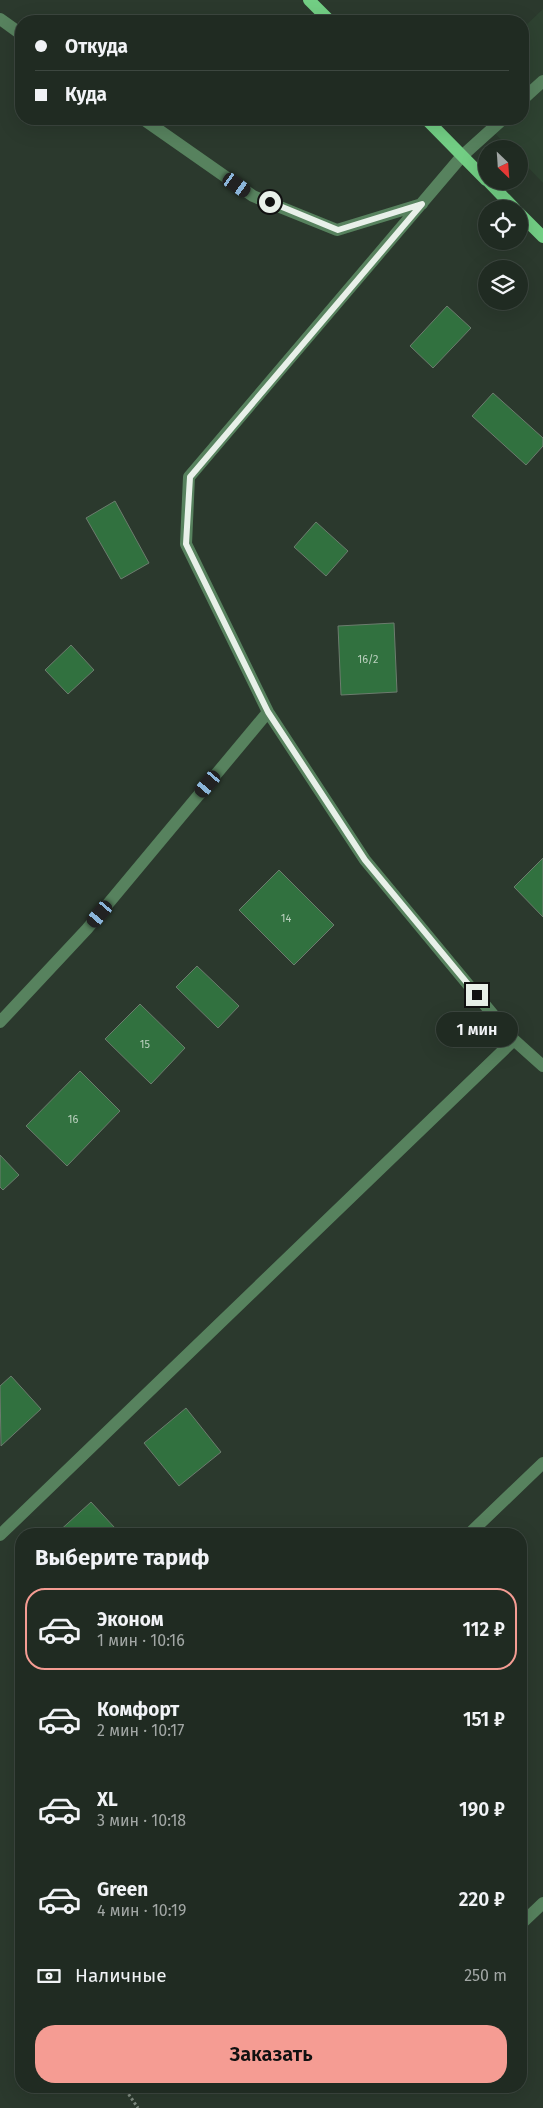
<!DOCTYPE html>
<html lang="ru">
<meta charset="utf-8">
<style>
:root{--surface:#202b22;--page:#2d372f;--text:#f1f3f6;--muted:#a2a7a5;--line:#3d4740;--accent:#f59c93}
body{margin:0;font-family:"Fira Sans",sans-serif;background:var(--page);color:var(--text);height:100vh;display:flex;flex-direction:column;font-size:19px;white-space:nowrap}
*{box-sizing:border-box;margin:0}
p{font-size:16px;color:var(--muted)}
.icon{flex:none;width:28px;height:28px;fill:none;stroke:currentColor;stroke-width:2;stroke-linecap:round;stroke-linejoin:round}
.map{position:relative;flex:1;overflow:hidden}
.details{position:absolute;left:15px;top:1528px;width:512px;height:565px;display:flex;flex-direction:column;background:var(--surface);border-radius:20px;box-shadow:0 5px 20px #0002,0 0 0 1px var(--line)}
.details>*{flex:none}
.top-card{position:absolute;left:15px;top:15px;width:514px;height:110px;border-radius:20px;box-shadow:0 5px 20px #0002,0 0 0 1px var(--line);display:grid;align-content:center;height:110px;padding:0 20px;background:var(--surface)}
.needle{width:32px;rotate:155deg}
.buttons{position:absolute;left:478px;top:140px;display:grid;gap:10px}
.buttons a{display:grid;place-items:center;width:50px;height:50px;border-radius:50%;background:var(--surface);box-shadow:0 5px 20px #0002,0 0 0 1px var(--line);font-size:25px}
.end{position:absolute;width:22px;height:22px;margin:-11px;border:6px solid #e8f0e9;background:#111;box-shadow:0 0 0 2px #111}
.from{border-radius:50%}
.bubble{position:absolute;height:35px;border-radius:18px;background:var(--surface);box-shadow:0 5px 20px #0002,0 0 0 1px var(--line);font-size:16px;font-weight:600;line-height:35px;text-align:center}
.car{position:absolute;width:15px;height:30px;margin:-15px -8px;border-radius:6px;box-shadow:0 0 4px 1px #0007;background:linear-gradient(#222 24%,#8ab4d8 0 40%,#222 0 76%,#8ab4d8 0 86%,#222 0)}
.top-card b{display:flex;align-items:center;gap:18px;height:48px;font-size:19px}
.top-card b+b{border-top:1px solid var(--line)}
.top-card i{width:12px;height:12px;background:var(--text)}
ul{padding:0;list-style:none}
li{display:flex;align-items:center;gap:15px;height:82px;margin:0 10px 8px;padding:0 10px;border:2px solid transparent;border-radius:20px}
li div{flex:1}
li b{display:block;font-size:19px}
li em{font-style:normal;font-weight:600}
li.current{border-color:var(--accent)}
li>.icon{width:45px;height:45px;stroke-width:1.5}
h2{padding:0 20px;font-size:22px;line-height:60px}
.pay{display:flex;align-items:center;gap:12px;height:55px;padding:0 20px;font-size:19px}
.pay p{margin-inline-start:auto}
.primary-button{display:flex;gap:10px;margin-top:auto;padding:10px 20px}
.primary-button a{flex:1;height:58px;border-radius:20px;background:var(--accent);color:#111;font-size:20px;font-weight:600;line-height:58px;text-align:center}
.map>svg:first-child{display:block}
.built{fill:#2e4231}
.building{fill:#31713f;stroke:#6c7c6e}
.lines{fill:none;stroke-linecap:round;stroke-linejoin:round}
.path{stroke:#818d83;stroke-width:3;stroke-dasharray:2.5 2.5;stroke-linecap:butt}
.minor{stroke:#57825e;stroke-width:12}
.major{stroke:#72ce84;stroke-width:12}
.route{stroke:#e8f0e9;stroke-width:6}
.labels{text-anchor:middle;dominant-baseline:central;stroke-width:4.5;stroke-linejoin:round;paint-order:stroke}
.number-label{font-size:11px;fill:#bad0be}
</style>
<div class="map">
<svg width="543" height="2108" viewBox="0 0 543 2108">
<rect width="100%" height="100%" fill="#2b392d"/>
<path class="built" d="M543,9V183L519,158V149H510L481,119H522L523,28Z"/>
<path class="building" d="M447,306L471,328L433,368L410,346Z
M493,393L543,438V446L526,465L472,416Z
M115,501L149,563L121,579L86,518Z
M316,522L348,551L326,576L294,547Z
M394,623L397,692L341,695L338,626Z
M71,645L94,670L68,694L45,670Z
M543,858V917L514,887Z
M279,870L334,925L294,965L239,910Z
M197,966L239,1006L218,1028L176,987Z
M140,1004L185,1048L151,1084L105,1039Z
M80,1071L120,1111L67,1166L26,1126Z
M0,1155L19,1175L3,1190L0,1187Z
M11,1376L41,1409L1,1446L0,1386Z
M186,1408L221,1452L179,1486L144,1443Z
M91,1502L115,1528L109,1534H56Z"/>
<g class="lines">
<path class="path" d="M123,2086L138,2108"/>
<path class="minor" d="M0,19L21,34
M522,100L543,81
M143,119L253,196L337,230L422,204
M503,119L462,156L189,477L186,544L268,712L365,860L514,1040L543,1066
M0,1022L87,929L268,712
M469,1534L543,1463
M0,1535L514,1040
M521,1924L543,1903"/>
<path class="major" d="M309,0L330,21
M426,119L486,180
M488,181L515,209
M519,213L543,237"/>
</g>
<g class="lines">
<path class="route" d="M270,202L338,230L422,204L190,477L186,544L268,712L365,860L477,995"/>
</g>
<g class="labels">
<g class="number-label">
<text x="368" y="659">16/2</text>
<text x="286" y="918">14</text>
<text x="145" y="1044">15</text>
<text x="73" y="1119">16</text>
</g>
</g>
</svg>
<div class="buttons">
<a><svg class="needle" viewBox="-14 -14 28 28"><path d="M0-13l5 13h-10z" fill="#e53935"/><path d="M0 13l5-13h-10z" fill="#a2a7a5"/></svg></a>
<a><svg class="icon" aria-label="locate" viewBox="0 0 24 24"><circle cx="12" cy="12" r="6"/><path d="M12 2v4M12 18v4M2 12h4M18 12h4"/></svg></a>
<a><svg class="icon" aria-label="layers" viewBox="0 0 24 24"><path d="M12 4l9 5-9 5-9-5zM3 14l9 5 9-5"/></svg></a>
</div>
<i class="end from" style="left:270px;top:202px"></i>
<i class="end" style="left:477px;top:995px"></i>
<div class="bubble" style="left:436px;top:1012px;width:82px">1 мин</div>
<i class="car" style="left:237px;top:185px;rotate:125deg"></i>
<i class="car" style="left:208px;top:784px;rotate:220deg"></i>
<i class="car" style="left:100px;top:914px;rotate:220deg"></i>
<div class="top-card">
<b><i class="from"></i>Откуда</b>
<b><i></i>Куда</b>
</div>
<section class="details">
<h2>Выберите тариф</h2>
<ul>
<li class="current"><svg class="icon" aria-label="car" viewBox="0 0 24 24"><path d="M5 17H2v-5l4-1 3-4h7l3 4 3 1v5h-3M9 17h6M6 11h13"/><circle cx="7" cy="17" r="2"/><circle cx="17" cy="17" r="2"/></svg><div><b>Эконом</b><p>1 мин · 10:16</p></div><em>112 ₽</em></li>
<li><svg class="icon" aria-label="car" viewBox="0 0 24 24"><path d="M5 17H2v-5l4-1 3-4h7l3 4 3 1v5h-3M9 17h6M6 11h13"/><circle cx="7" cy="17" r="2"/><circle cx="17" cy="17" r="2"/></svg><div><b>Комфорт</b><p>2 мин · 10:17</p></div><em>151 ₽</em></li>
<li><svg class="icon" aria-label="car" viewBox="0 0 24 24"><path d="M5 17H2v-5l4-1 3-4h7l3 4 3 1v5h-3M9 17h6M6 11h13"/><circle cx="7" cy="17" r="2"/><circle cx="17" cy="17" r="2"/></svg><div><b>XL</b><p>3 мин · 10:18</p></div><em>190 ₽</em></li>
<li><svg class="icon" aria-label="car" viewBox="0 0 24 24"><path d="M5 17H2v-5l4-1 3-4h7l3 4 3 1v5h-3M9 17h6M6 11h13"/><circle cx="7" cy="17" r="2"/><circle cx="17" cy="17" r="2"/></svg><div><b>Green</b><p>4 мин · 10:19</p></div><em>220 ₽</em></li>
</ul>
<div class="pay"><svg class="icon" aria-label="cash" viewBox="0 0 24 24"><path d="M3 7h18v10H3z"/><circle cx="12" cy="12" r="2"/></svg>Наличные<p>250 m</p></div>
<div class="primary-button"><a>Заказать</a></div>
</section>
</div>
